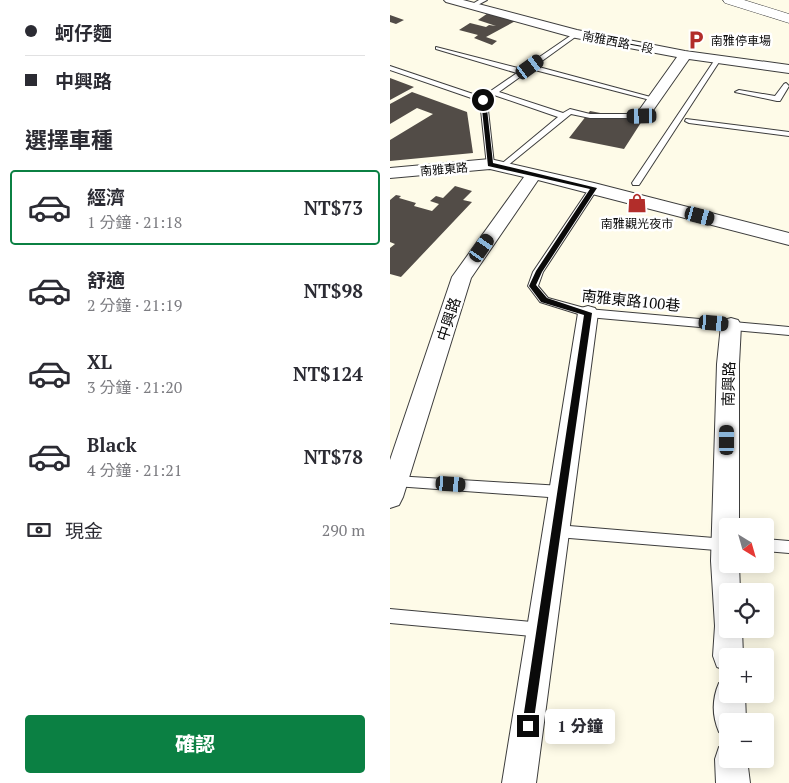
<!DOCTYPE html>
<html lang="zh-TW">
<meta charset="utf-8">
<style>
:root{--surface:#fff;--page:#f7f7f7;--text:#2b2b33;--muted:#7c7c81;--line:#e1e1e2;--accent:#0b8043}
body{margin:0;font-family:"PT Serif","Noto Sans TC",serif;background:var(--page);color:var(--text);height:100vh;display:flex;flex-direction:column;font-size:19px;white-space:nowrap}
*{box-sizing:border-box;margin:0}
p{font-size:16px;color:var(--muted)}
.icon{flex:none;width:28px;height:28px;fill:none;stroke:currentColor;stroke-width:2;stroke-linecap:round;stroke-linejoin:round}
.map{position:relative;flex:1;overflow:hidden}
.side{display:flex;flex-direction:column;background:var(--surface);width:390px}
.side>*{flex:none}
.guide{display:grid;align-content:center;height:110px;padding:0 25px;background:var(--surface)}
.needle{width:32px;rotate:143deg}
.controls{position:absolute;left:329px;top:518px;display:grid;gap:10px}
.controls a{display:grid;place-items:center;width:55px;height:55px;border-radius:5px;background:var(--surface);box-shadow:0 2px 12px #0003;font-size:25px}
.end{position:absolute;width:22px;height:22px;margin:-11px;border:6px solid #0a0a0a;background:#fff;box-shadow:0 0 0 2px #fff}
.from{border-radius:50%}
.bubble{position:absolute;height:35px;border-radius:5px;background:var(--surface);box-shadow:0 2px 12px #0003;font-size:16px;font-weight:800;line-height:35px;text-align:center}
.car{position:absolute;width:15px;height:30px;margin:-15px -8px;border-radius:6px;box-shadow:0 0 4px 1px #0007;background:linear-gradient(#222 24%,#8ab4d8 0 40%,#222 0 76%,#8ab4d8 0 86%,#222 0)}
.guide b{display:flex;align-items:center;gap:18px;height:48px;font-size:19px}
.guide b+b{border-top:1px solid var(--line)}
.guide i{width:12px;height:12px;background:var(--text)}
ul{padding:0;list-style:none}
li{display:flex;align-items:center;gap:15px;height:75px;margin:0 10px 8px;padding:0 15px;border:2px solid transparent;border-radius:5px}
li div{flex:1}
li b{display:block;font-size:19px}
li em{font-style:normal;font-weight:800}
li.on{border-color:var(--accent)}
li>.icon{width:45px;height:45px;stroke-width:1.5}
h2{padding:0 25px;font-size:22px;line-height:60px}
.pay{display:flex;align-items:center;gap:12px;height:55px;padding:0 25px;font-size:19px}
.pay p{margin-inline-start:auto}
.action{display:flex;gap:10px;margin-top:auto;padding:10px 25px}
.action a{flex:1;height:58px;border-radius:5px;background:var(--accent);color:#fff;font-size:20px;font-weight:800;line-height:58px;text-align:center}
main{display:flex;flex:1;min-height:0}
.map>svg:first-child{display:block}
.building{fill:#524c47}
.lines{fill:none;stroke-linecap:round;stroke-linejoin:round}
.service-casing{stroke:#3d3d3d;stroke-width:2}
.minor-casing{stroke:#3d3d3d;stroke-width:2}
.tertiary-casing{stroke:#3d3d3d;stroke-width:1}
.service{fill:#fff;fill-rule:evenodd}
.minor{fill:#fff;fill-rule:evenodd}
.tertiary{fill:#fff;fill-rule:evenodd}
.route{fill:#0a0a0a}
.labels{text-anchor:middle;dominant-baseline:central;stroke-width:5;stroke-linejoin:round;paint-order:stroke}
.far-poi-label{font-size:12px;fill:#0a0a0a;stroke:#fff;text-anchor:start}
.far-street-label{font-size:12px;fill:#0a0a0a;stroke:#fff}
.street-label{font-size:15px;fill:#0a0a0a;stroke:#fff}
</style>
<main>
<section class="side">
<div class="guide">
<b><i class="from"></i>蚵仔麵</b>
<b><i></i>中興路</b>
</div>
<h2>選擇車種</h2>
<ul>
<li class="on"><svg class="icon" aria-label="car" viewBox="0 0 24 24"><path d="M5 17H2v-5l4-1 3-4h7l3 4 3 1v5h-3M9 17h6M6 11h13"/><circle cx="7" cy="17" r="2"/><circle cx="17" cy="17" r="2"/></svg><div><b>經濟</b><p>1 分鐘 · 21:18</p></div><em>NT$73</em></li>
<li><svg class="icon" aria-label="car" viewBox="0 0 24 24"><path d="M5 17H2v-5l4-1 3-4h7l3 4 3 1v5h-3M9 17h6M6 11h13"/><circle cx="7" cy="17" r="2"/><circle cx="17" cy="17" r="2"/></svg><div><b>舒適</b><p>2 分鐘 · 21:19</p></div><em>NT$98</em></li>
<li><svg class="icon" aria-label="car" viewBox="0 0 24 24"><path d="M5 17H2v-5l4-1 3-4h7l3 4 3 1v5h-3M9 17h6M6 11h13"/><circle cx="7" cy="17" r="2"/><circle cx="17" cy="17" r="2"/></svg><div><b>XL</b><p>3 分鐘 · 21:20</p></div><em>NT$124</em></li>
<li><svg class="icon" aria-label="car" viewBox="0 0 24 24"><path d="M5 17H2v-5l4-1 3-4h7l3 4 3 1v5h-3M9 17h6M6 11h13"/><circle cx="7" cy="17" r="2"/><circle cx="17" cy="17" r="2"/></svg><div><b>Black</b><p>4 分鐘 · 21:21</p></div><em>NT$78</em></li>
</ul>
<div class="pay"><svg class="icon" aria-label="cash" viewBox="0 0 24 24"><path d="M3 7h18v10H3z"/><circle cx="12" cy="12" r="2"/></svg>現金<p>290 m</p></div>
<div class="action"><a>確認</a></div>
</section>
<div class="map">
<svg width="399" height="783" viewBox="0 0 399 783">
<rect width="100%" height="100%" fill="#fefbe8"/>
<path class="building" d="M101,11L129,19L96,37L107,41L102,45L84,38L88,35L69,30L80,23L96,27L99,25L106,26L88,20Z
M0,15L14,20L6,24L0,22Z
M0,78L24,87L0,100Z
M22,92L77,112L83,153L0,161V140L43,114L27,108L0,124V104Z
M200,111L252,121L234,149L179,138Z
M65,186L82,191L73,200L82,202L11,277L0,274V248L5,244L0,242V200L6,195L11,196L9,198L26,203L24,206L42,211L49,204L40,201L46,196L53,198Z"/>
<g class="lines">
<defs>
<path id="service" d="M89,0H97L84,7L79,6Z
M186,32L189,34L188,35L145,66L268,99L264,101L141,69L109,92L173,113L180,109L200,114H252L256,116L252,118H200L181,114L112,170H109V166L168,117L104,95L97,101L104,164L97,166L90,101L0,70V66L92,97L127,73L46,49V47L132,69Z
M326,58L331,59L249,185H243L242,183Z
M396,83L399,86L390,101H387L345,92L349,90L385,96L394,84Z
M296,119L399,132V136L299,123L295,121Z
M204,185L208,188L153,272L148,286L158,298L198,309L399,327V335L198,317L150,302L138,286L143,272L201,186Z
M5,476L172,486L176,488L178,492L176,496L172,498L5,486L0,484L1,477Z
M167,525L336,539H338V551L167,537L162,535L160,531L162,527Z
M375,539L399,541V553L375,551Z
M0,609L152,623L157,625L159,630L157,635L152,637L0,623Z"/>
<path id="minor" d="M54,0H73L187,30L295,51L399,65V73L299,59L257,119H247L245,116L287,57L186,38L56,2Z
M100,159L204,183L399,233V245L148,180L81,278L13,497L9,505L0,508V460L62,277L134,177L100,169L0,178V168Z
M198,306L205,308L208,313L146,783H112L188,313L191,308Z
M341,318L348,320L351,325L349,364V526H338V564H349L350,591H338V629H352L353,656H338V671L327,667L323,656L325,626L321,561L327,364L331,325L334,320Z
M338,680V694H355L356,721H338V736L329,732C322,716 322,699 329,683Z
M338,744V759H357L360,783H326L325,759L329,747Z"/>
<path id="tertiary" d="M333,0H354L399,14V23L335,3Z"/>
</defs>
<use href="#service" class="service-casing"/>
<use href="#minor" class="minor-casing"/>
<use href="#tertiary" class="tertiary-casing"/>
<use href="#service" class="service"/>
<use href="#minor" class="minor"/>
<use href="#tertiary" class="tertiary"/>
</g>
<path class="route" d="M93,99L96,100L103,163L207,188L152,272L146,285L157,298L202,313L143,726L142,730L138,731L134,730L132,726L194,315L151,302L139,286L146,271L200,189L98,166L91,100Z"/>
<defs>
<symbol id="parking-bare" viewBox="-9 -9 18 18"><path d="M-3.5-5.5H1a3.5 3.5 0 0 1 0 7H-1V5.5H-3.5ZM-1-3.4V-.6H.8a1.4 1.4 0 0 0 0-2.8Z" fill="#b22d2a" stroke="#fff" stroke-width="2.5" paint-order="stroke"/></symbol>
<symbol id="shop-bare" viewBox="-9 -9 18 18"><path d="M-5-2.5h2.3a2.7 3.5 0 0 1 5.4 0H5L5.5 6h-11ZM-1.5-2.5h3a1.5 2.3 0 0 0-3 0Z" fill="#b22d2a" stroke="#fff" stroke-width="2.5" paint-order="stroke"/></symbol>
</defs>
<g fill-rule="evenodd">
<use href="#parking-bare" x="292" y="26" width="28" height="28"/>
<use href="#shop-bare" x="233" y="189" width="28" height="28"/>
</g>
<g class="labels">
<g class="far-poi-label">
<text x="321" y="40">南雅停車場</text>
<text x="247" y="223" text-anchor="middle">南雅觀光夜市</text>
</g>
<g class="far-street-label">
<text transform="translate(228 42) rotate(11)">南雅西路一段</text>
<text transform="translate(54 169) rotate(-5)">南雅東路</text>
</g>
<g class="street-label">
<text transform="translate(241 300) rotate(6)">南雅東路100巷</text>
<text transform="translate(58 319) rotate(-72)">中興路</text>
<text transform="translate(338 384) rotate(-89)">南興路</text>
</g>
</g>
</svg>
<div class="controls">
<a><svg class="needle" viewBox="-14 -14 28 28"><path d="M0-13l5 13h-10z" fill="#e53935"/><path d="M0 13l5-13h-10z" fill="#7c7c81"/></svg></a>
<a><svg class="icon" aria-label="locate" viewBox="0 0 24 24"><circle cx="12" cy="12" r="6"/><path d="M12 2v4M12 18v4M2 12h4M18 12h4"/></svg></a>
<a>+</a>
<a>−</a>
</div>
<i class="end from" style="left:93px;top:100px"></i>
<i class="end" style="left:138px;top:726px"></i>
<div class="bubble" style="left:155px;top:709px;width:70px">1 分鐘</div>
<i class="car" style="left:140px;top:67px;rotate:54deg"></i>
<i class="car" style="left:252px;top:116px;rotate:269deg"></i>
<i class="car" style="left:310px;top:216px;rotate:105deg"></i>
<i class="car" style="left:92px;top:248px;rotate:35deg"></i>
<i class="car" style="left:324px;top:323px;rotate:95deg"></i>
<i class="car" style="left:337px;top:440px;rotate:0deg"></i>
<i class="car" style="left:61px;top:484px;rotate:94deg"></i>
</div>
</main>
